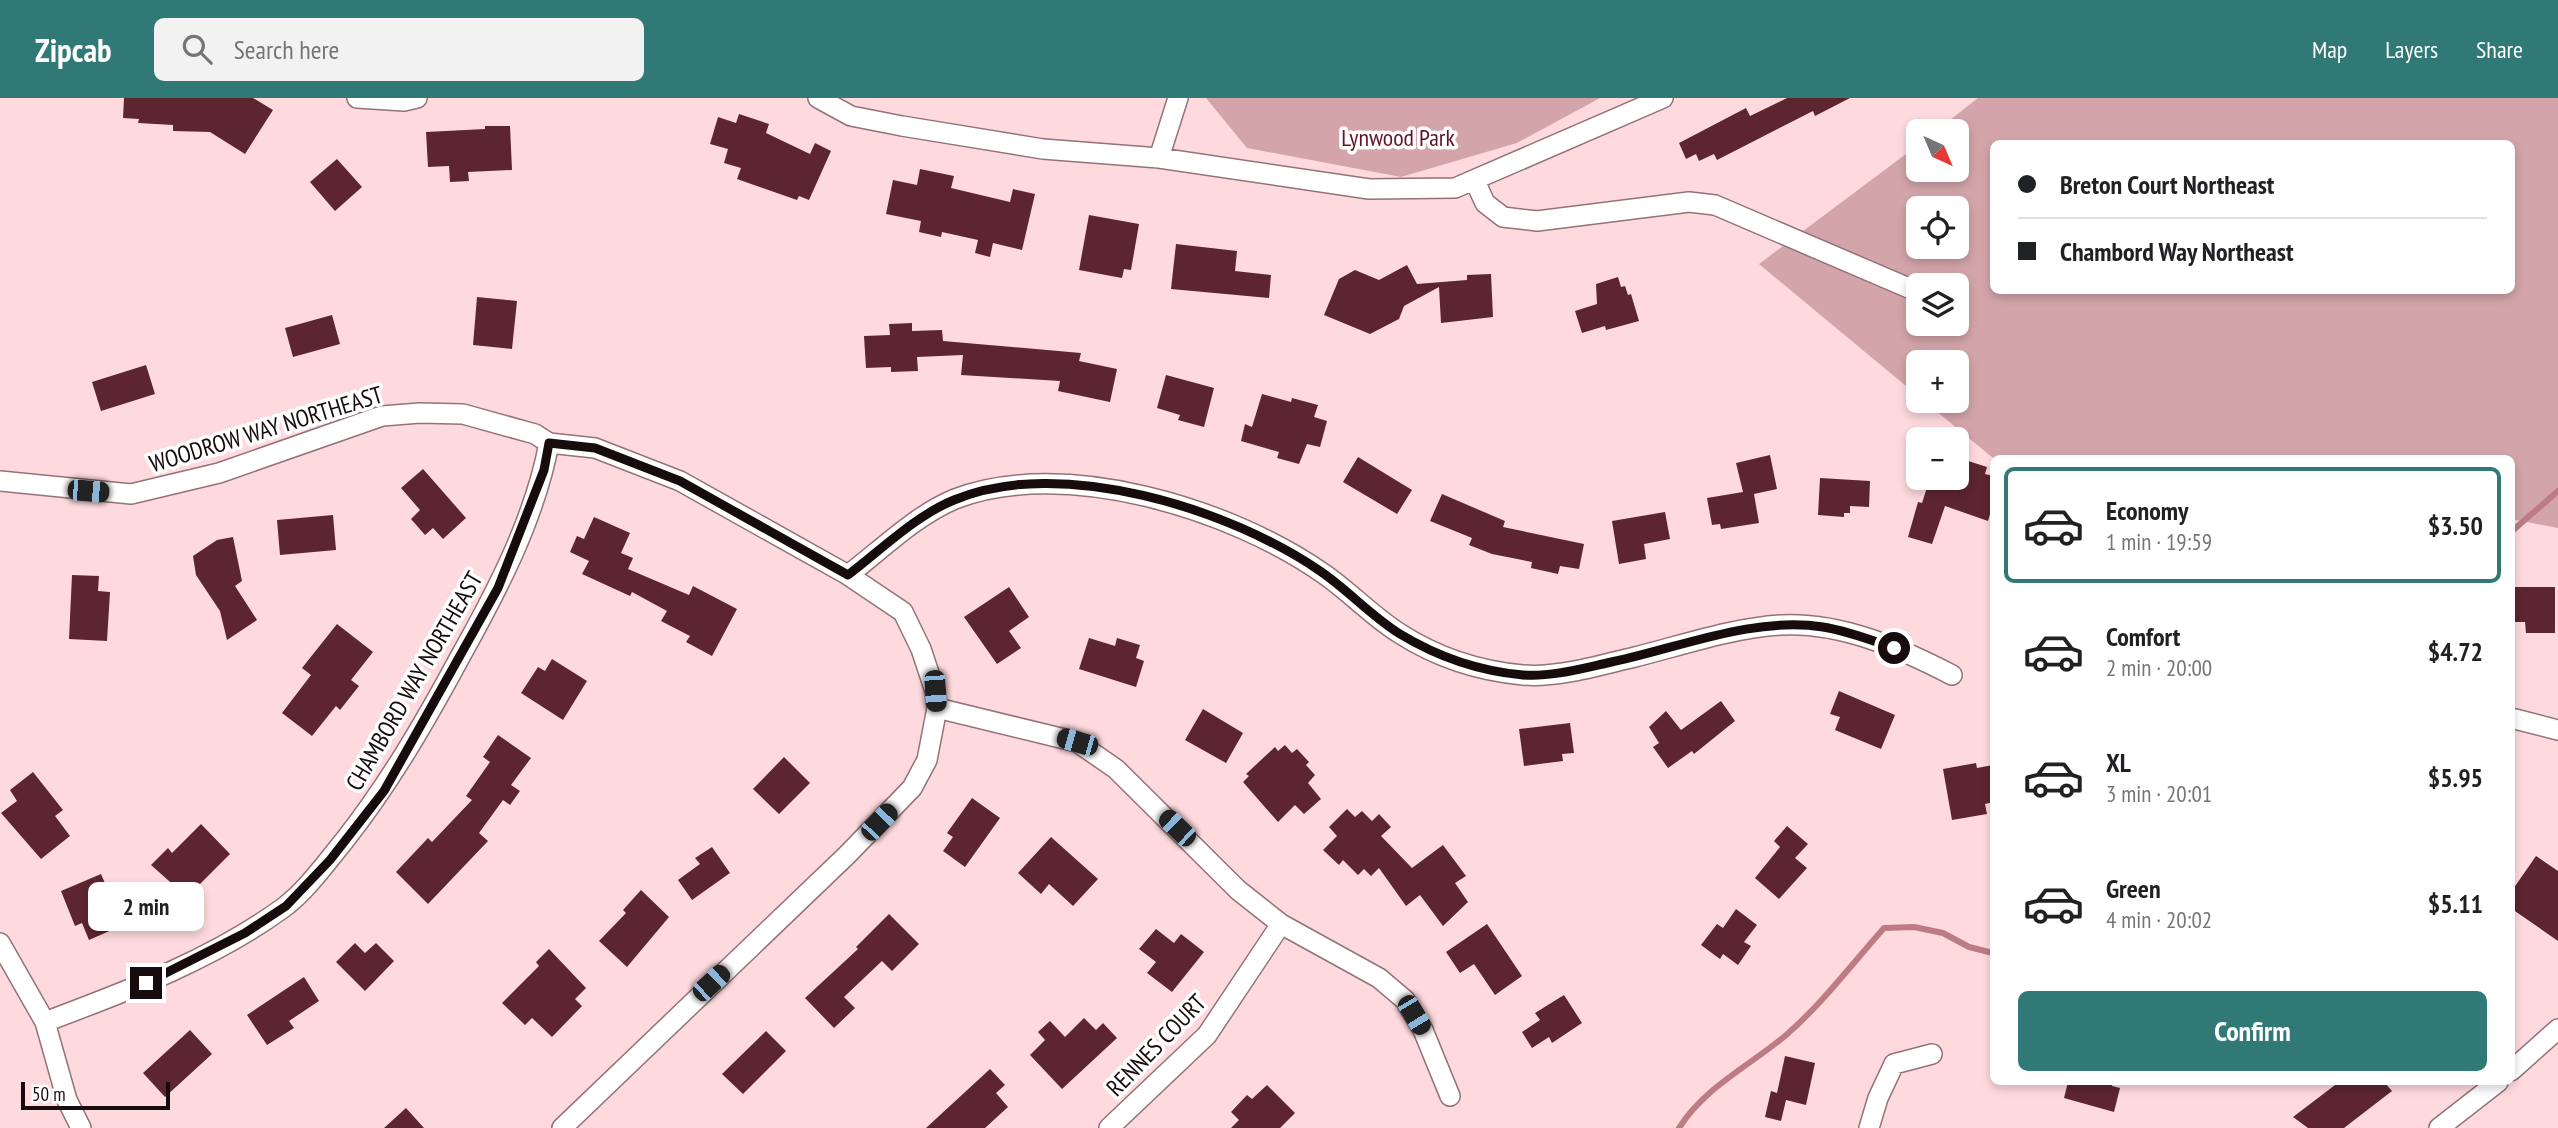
<!DOCTYPE html>
<meta charset="utf-8">
<style>
:root{--surface:#fff;--page:#f2f2f2;--text:#202124;--muted:#757577;--line:#e0e0e0;--accent:#307976}
body{margin:0;font-family:"PT Sans Narrow",sans-serif;background:var(--page);color:var(--text);height:100vh;display:flex;flex-direction:column;font-size:26px;white-space:nowrap}
*{box-sizing:border-box;margin:0}
p{font-size:23px;color:var(--muted)}
.icon{flex:none;width:38px;height:38px;fill:none;stroke:currentColor;stroke-width:2;stroke-linecap:round;stroke-linejoin:round}
.map{position:relative;flex:1;overflow:hidden}
.panel{position:absolute;left:1990px;top:357px;width:525px;height:630px;display:flex;flex-direction:column;background:var(--surface);border-radius:10px;box-shadow:0 4px 10px #0003}
.panel>*{flex:none}
.banner{position:absolute;left:1990px;top:42px;width:525px;height:154px;border-radius:10px;box-shadow:0 4px 10px #0003;display:grid;align-content:center;height:154px;padding:0 28px;background:var(--surface)}
.needle{width:46px;rotate:136deg}
.buttons{position:absolute;left:1906px;top:21px;display:grid;gap:14px}
.buttons a{display:grid;place-items:center;width:63px;height:63px;border-radius:10px;background:var(--surface);box-shadow:0 4px 10px #0003;font-size:35px}
.scale{position:absolute;left:21px;bottom:18px;width:149px;box-sizing:border-box;padding-left:7px;border:4px solid #170c0d;border-top:0;font-size:19px;line-height:24px;white-space:nowrap;color:#170c0d;-webkit-text-stroke:5px #fff;paint-order:stroke}
.end{position:absolute;width:32px;height:32px;margin:-16px;border:9px solid #170c0d;background:#fff;box-shadow:0 0 0 4px #fff}
.from{border-radius:50%}
.bubble{position:absolute;height:49px;border-radius:10px;background:var(--surface);box-shadow:0 4px 10px #0003;font-size:23px;font-weight:700;line-height:49px;text-align:center}
.car{position:absolute;width:21px;height:42px;margin:-21px -10px;border-radius:9px;box-shadow:0 0 5px 2px #0007;background:linear-gradient(#222 24%,#8ab4d8 0 40%,#222 0 76%,#8ab4d8 0 86%,#222 0)}
.banner b{display:flex;align-items:center;gap:24px;height:66px;font-size:26px}
.banner b+b{border-top:2px solid var(--line)}
.banner i{width:18px;height:18px;background:var(--text)}
ul{padding:12px 0 0;list-style:none}
li{display:flex;align-items:center;gap:21px;height:116px;margin:0 14px 10px;padding:0 14px;border:4px solid transparent;border-radius:10px}
li div{flex:1}
li b{display:block;font-size:26px}
li em{font-style:normal;font-weight:700}
li.active{border-color:var(--accent)}
li>.icon{width:63px;height:63px;stroke-width:1.5}
.button{display:flex;gap:14px;margin-top:auto;padding:14px 28px}
.button a{flex:1;height:80px;border-radius:10px;background:var(--accent);color:#fff;font-size:28px;font-weight:700;line-height:80px;text-align:center}
header{display:flex;align-items:center;gap:42px;box-sizing:border-box;height:98px;padding:0 35px;background:var(--accent);color:#fff}
header strong{font-size:33px}
nav{display:flex;gap:38px;margin-inline-start:auto;font-size:24px}
.search{width:490px;height:63px;background:var(--page);display:flex;align-items:center;gap:18px;box-sizing:border-box;padding:0 24px;border-radius:10px;color:var(--muted);font-size:26px}
.map>svg:first-child{display:block}
.green{fill:#d3a5aa;fill-rule:evenodd}
.lines{fill:none;stroke-linecap:round;stroke-linejoin:round}
.stream{stroke:#bd7c84;stroke-width:6}
.building{fill:#5d2530}
.minor-casing{stroke:#937377;stroke-width:22}
.minor{stroke:#fff;stroke-width:19}
.route{stroke:#170c0d;stroke-width:9}
.labels{text-anchor:middle;dominant-baseline:central;stroke-width:7;stroke-linejoin:round;paint-order:stroke}
.park-label{font-size:24px;fill:#621328;stroke:#fff}
.street-label{font-size:24px;fill:#170c0d;stroke:#fff}
</style>
<header>
<strong>Zipcab</strong>
<div class="search"><svg class="icon" aria-label="search" viewBox="0 0 24 24"><circle cx="10" cy="10" r="6"/><path d="M15 15l6 6"/></svg>Search here</div>
<nav><a>Map</a><a>Layers</a><a>Share</a></nav>
</header>
<div class="map">
<svg width="2558" height="1030" viewBox="0 0 2558 1030">
<rect width="100%" height="100%" fill="#fedade"/>
<path class="green" d="M1206,0H1600L1517,45L1401,79L1247,50Z
M1978,0H2558V430L2511,421V360H1993L1924,303H1956V264H1918V298L1759,166L1918,47V72H1956V33H1936ZM1993,46H2511V192H1993ZM1918,110H1956V149H1918ZM1918,187H1956V226H1918Z"/>
<g class="lines">
<path class="stream" d="M2511,434L2558,393
M1679,1030C1705,989 1749,968 1785,938C1822,906 1852,866 1884,830L1914,829L1943,835L1969,849L1993,855"/>
</g>
<path class="building" d="M124,0H253L273,12L245,56L210,34L173,33V27L138,25L139,21L123,20Z
M1787,0H1850L1815,18L1813,13L1717,62L1714,56L1699,63L1696,56L1686,61L1679,45L1746,10L1750,18Z
M739,16L769,26L766,35L810,56L815,45L831,53L809,102L799,98L797,102L737,81L741,70L724,65L728,51L710,46L718,19L736,25Z
M485,28H510L512,72L468,74L469,83L450,84L449,68L428,69L426,34L485,31Z
M337,61L362,89L335,113L310,84Z
M920,71L954,78L951,90L1010,104L1013,91L1035,96L1022,152L993,145L990,159L975,155L978,142L942,134L941,139L919,134L921,123L886,116L893,82L917,87Z
M1089,117L1139,126L1131,172L1124,171L1122,180L1079,172Z
M1176,146L1237,153L1235,173L1271,177L1269,200L1171,191Z
M1407,167L1417,186L1467,182V177L1491,176L1493,219L1441,225L1439,189L1404,208L1399,221L1370,236L1324,217L1339,181L1355,172L1379,182Z
M1618,179L1621,189L1625,188L1628,197L1631,196L1639,223L1606,232L1605,228L1582,235L1575,213L1597,206L1596,186Z
M477,199L517,203L512,251L473,247Z
M332,217L340,246L293,259L285,230Z
M912,225V233L942,232L943,243L1081,255L1079,263L1117,271L1110,304L1058,293L1060,283L961,277L963,257L917,259L918,273L891,274V269L866,270L864,238L890,237L889,226Z
M146,267L155,296L101,313L92,284Z
M1166,277L1214,290L1204,329L1178,322L1180,317L1157,310Z
M1262,296L1291,304L1292,300L1318,307L1314,319L1327,323L1320,349L1307,346L1299,366L1277,360L1279,354L1241,343L1245,326L1252,329Z
M1770,357L1777,391L1754,396L1759,425L1721,431L1720,426L1712,427L1707,400L1743,394L1736,365Z
M1358,359L1412,392L1397,416L1343,384Z
M1962,361L1987,369L1985,376L1993,378V407L1988,423L1945,408L1932,446L1908,439L1918,404L1922,405L1930,380H1956V362Z
M423,371L466,420L443,441L433,430L425,437L411,421L420,412L401,390Z
M1820,380L1870,383L1869,409L1850,408V415H1844V419L1818,417Z
M1442,396L1505,423L1503,429L1584,446L1579,471L1560,468L1558,476L1531,470L1532,464L1492,456L1469,447L1472,440L1430,423Z
M1665,414L1670,441L1644,446L1646,461L1619,466L1612,423Z
M333,417L336,452L280,457L277,422Z
M594,419L630,435L621,455L633,460L628,471L689,497L693,488L737,511L712,558L686,544L690,538L661,523L667,513L632,494L630,498L582,476L589,463L570,454L577,438L584,441Z
M233,439L242,483L235,488L257,522L227,542L220,513L196,477L193,458L217,442Z
M72,477L99,478L98,493L110,494L107,543L69,541Z
M1009,489L1029,519L1009,533L1021,550L997,566L964,519Z
M2511,489H2555V535H2526L2525,524H2511Z
M337,526L373,554L351,582L359,588L340,612L336,608L312,638L282,615L311,577L302,570Z
M1089,540L1115,548L1117,540L1140,547L1136,560L1144,563L1136,589L1079,571Z
M552,561L587,583L563,622L521,595L538,569L545,573Z
M1839,593L1895,617L1881,651L1835,632L1840,619L1830,616Z
M1721,603L1735,623L1694,656L1692,653L1668,670L1653,649L1659,645L1649,629L1666,613L1681,632Z
M1203,611L1243,635L1226,665L1185,642Z
M1570,625L1574,655L1562,656L1563,663L1524,668L1519,631Z
M498,637L531,660L511,687L520,693L510,707L503,702L479,735L488,743L428,806L396,774L428,740L432,744L472,702L466,698L490,664L483,659Z
M1285,647L1292,655L1297,651L1309,664L1306,667L1315,677L1308,685L1321,701L1304,716L1295,707L1278,724L1243,684L1249,678L1246,676L1275,649L1278,653Z
M784,659L810,685L779,716L753,691Z
M1976,665L1977,670L1993,667V704L1985,706L1987,716L1952,722L1943,671Z
M33,674L63,712L55,718L70,738L41,761L1,715L17,703L10,692Z
M972,700L1000,720L965,769L943,753L953,739L947,735Z
M1347,711L1355,719L1362,713L1372,723L1379,716L1391,729L1381,738L1412,770L1443,747L1466,778L1455,785L1468,804L1443,828L1420,797L1406,808L1379,770L1371,778L1364,771L1358,777L1343,762L1339,767L1323,752L1337,738L1329,729Z
M201,726L230,756L187,799L151,767L168,750L172,755Z
M1787,728L1808,746L1795,760L1807,770L1779,801L1755,780L1780,749L1774,743Z
M1051,739L1098,781L1073,808L1049,786L1041,796L1018,775Z
M712,749L730,775L692,802L678,782L700,766L695,760Z
M2536,758L2558,773V843L2512,811L2511,794Z
M101,776L123,827L89,842L82,825L75,828L61,793Z
M641,792L669,819L627,869L599,843L626,815L623,812Z
M1736,811L1757,827L1744,844L1751,848L1738,867L1723,856L1720,861L1701,847L1717,826L1723,830Z
M889,816L919,846L892,873L882,863L844,899L855,910L834,930L805,900L858,851L856,849Z
M1487,826L1522,878L1495,897L1474,866L1460,875L1446,854Z
M1156,831L1174,845L1181,836L1204,854L1172,894L1147,875L1156,864L1139,851Z
M355,845L365,855L376,845L394,863L365,893L336,864Z
M549,851L586,890L575,901L582,908L552,939L532,920L525,927L502,905L539,868L536,864Z
M304,879L319,903L289,923L294,930L267,947L247,917Z
M1564,897L1582,925L1552,945L1549,939L1532,950L1522,934L1540,922L1535,915Z
M1084,920L1096,932L1103,925L1117,940L1062,991L1030,957L1045,942L1038,934L1050,923L1065,939Z
M190,932L212,956L165,999L143,975Z
M766,933L786,953L743,996L722,976Z
M1785,958L1815,965L1806,1007L1786,1002L1781,1023L1765,1019L1771,993L1777,995Z
M990,971L1005,987L996,995L1008,1009L985,1030H926Z
M2068,984H2113L2112,988L2120,990L2114,1014L2064,1000Z
M2339,984H2384L2392,993L2344,1030H2308L2293,1019Z
M1267,987L1295,1015L1280,1030H1231L1239,1022L1231,1014L1247,997L1252,1001Z
M406,1010L424,1030H384Z"/>
<g class="lines">
<defs>
<path id="minor" d="M357,0L404,3L417,0
M818,0L851,18L902,28L1043,51L1159,60L1369,91L1455,90L1663,0
M1159,60L1178,0
M1475,83L1485,105L1503,119L1537,123L1689,104L1715,107L1918,194
M0,383L131,396L219,375L382,318L420,315L463,316L535,336L549,345L595,350L680,383L848,477L903,514L921,551L935,593L937,610L927,662L912,690L847,757L562,1030
M848,477C881,452 916,417 955,401C1064,359 1232,411 1324,476C1350,494 1372,518 1399,535C1436,559 1479,573 1523,577C1559,580 1600,567 1635,559C1683,547 1732,530 1781,527C1841,524 1900,550 1952,577
M937,610L1077,644L1116,671L1238,792L1281,826L1379,880L1405,902L1423,932L1450,998
M2511,620L2558,632
M0,845L45,924L67,1002L81,1030
M45,924C127,893 212,862 283,810C306,793 326,765 344,743C389,686 425,624 460,559C497,493 535,420 549,345
M2511,973L2558,931
M1109,1030L1207,937L1281,826
M1869,1030L1878,1000L1894,966L1932,956
M2439,1030L2498,984"/>
</defs>
<use href="#minor" class="minor-casing"/>
<use href="#minor" class="minor"/>
</g>
<g class="lines">
<path class="route" d="M146,885L245,835L286,808L330,762L384,693L498,490L544,372L549,345L595,350L680,383L848,477C881,452 915,418 954,402C1060,357 1230,411 1320,473C1348,492 1371,518 1400,536C1438,559 1478,573 1523,577C1550,579 1580,571 1607,565C1677,551 1751,518 1823,529C1848,533 1871,542 1894,550"/>
</g>
<g class="labels">
<g class="park-label">
<text x="1398" y="39">Lynwood Park</text>
</g>
<g class="street-label">
<text transform="translate(266 331) rotate(-17)">WOODROW WAY NORTHEAST</text>
<text transform="translate(414 583) rotate(-60)">CHAMBORD WAY NORTHEAST</text>
<text transform="translate(1156 947) rotate(-46)">RENNES COURT</text>
</g>
</g>
</svg>
<div class="buttons">
<a><svg class="needle" viewBox="-14 -14 28 28"><path d="M0-13l5 13h-10z" fill="#e53935"/><path d="M0 13l5-13h-10z" fill="#757577"/></svg></a>
<a><svg class="icon" aria-label="locate" viewBox="0 0 24 24"><circle cx="12" cy="12" r="6"/><path d="M12 2v4M12 18v4M2 12h4M18 12h4"/></svg></a>
<a><svg class="icon" aria-label="layers" viewBox="0 0 24 24"><path d="M12 4l9 5-9 5-9-5zM3 14l9 5 9-5"/></svg></a>
<a>+</a>
<a>−</a>
</div>
<div class="scale">50 m</div>
<i class="end from" style="left:1894px;top:550px"></i>
<i class="end" style="left:146px;top:885px"></i>
<div class="bubble" style="left:88px;top:784px;width:116px">2 min</div>
<i class="car" style="left:88px;top:393px;rotate:95deg"></i>
<i class="car" style="left:935px;top:593px;rotate:176deg"></i>
<i class="car" style="left:1077px;top:644px;rotate:286deg"></i>
<i class="car" style="left:879px;top:724px;rotate:44deg"></i>
<i class="car" style="left:1177px;top:730px;rotate:314deg"></i>
<i class="car" style="left:711px;top:885px;rotate:47deg"></i>
<i class="car" style="left:1414px;top:917px;rotate:149deg"></i>
<div class="banner">
<b><i class="from"></i>Breton Court Northeast</b>
<b><i></i>Chambord Way Northeast</b>
</div>
<section class="panel">
<ul>
<li class="active"><svg class="icon" aria-label="car" viewBox="0 0 24 24"><path d="M5 17H2v-5l4-1 3-4h7l3 4 3 1v5h-3M9 17h6M6 11h13"/><circle cx="7" cy="17" r="2"/><circle cx="17" cy="17" r="2"/></svg><div><b>Economy</b><p>1 min · 19:59</p></div><em>$3.50</em></li>
<li><svg class="icon" aria-label="car" viewBox="0 0 24 24"><path d="M5 17H2v-5l4-1 3-4h7l3 4 3 1v5h-3M9 17h6M6 11h13"/><circle cx="7" cy="17" r="2"/><circle cx="17" cy="17" r="2"/></svg><div><b>Comfort</b><p>2 min · 20:00</p></div><em>$4.72</em></li>
<li><svg class="icon" aria-label="car" viewBox="0 0 24 24"><path d="M5 17H2v-5l4-1 3-4h7l3 4 3 1v5h-3M9 17h6M6 11h13"/><circle cx="7" cy="17" r="2"/><circle cx="17" cy="17" r="2"/></svg><div><b>XL</b><p>3 min · 20:01</p></div><em>$5.95</em></li>
<li><svg class="icon" aria-label="car" viewBox="0 0 24 24"><path d="M5 17H2v-5l4-1 3-4h7l3 4 3 1v5h-3M9 17h6M6 11h13"/><circle cx="7" cy="17" r="2"/><circle cx="17" cy="17" r="2"/></svg><div><b>Green</b><p>4 min · 20:02</p></div><em>$5.11</em></li>
</ul>
<div class="button"><a>Confirm</a></div>
</section>
</div>
